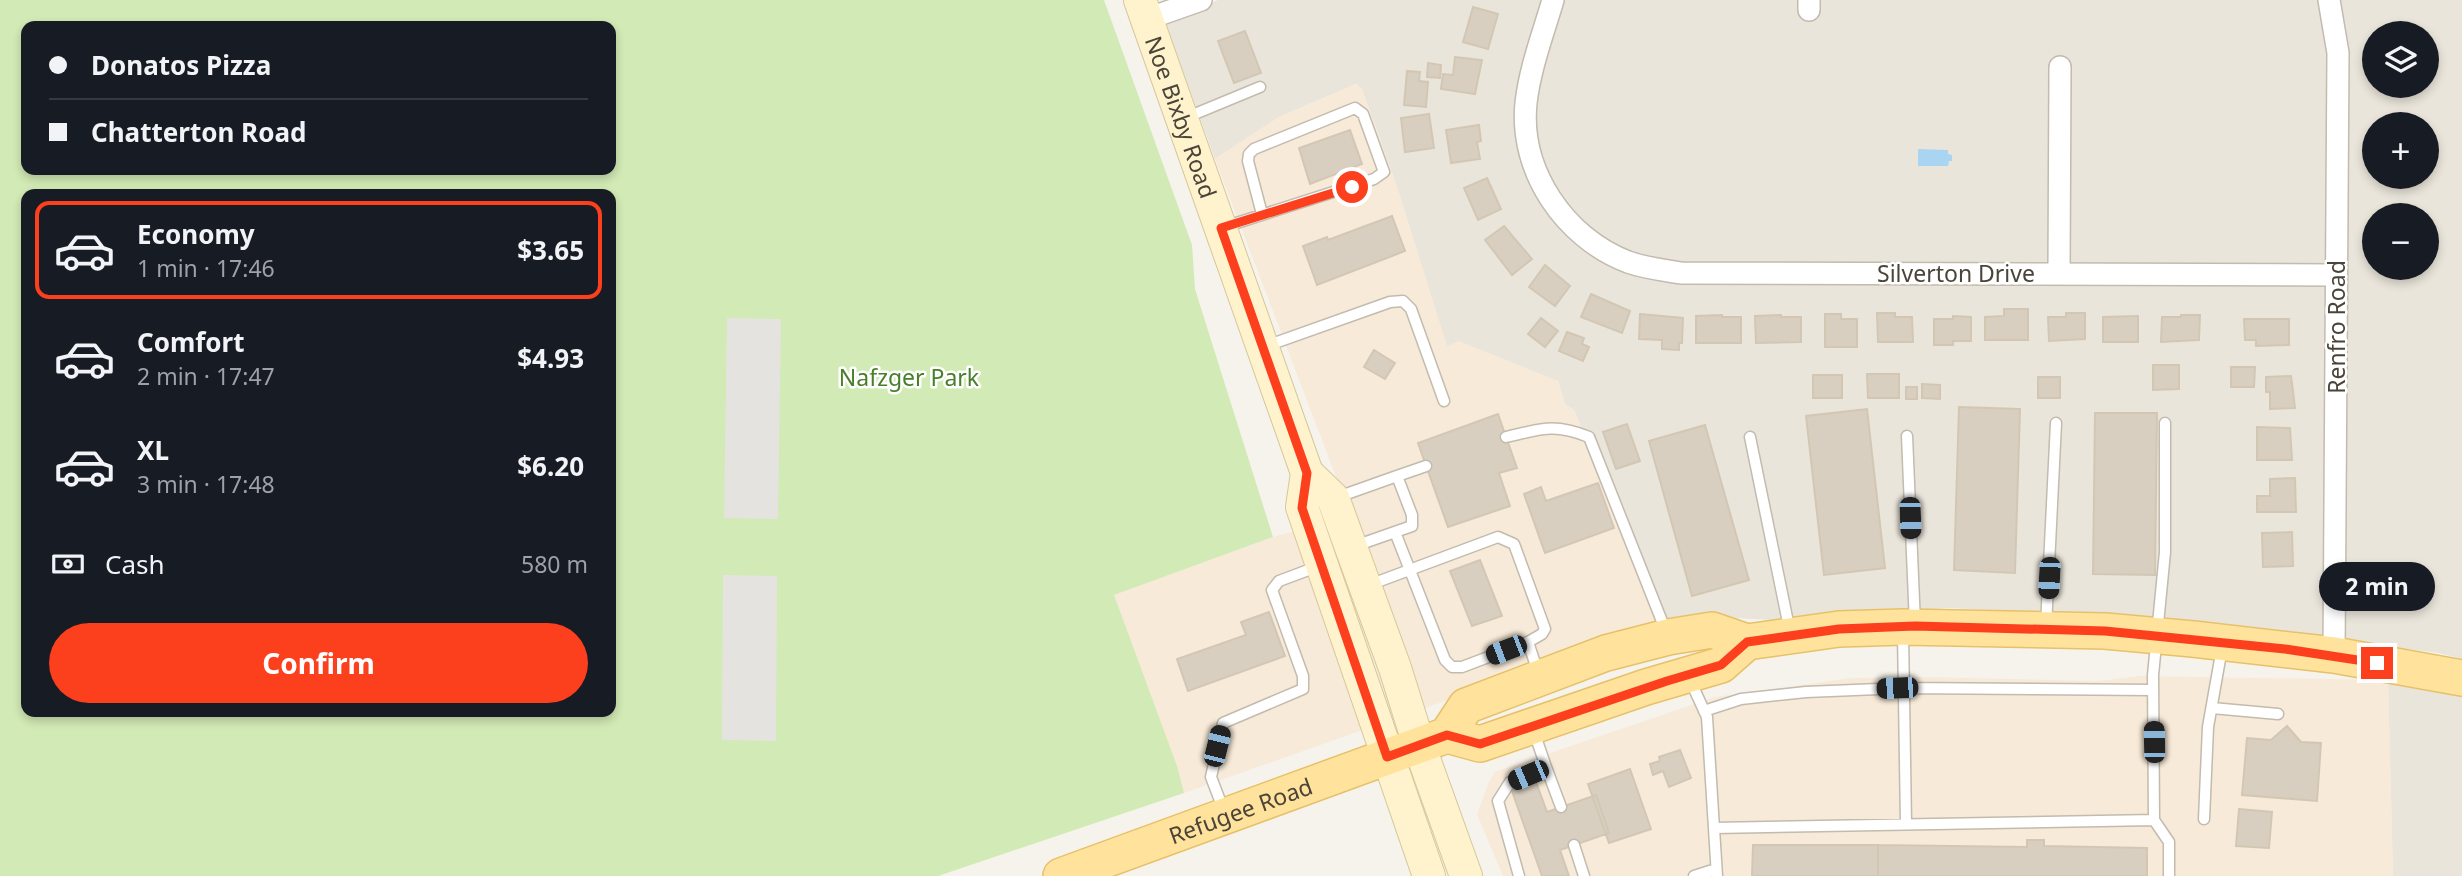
<!DOCTYPE html>
<meta charset="utf-8">
<style>
:root{--surface:#171b24;--page:#20242c;--text:#f1f3f6;--muted:#9ea1a6;--line:#363941;--accent:#fc3f1d}
body{margin:0;font-family:"Noto Sans",sans-serif;background:var(--page);color:var(--text);height:100vh;display:flex;flex-direction:column;font-size:26px;white-space:nowrap}
*{box-sizing:border-box;margin:0}
p{font-size:23px;color:var(--muted)}
.icon{flex:none;width:38px;height:38px;fill:none;stroke:currentColor;stroke-width:2;stroke-linecap:round;stroke-linejoin:round}
.map{position:relative;flex:1;overflow:hidden}
.side{position:absolute;left:21px;top:189px;width:595px;height:528px;display:flex;flex-direction:column;background:var(--surface);border-radius:14px;box-shadow:0 4px 10px #0003}
.side>*{flex:none}
.hud{position:absolute;left:21px;top:21px;width:595px;height:154px;border-radius:14px;box-shadow:0 4px 10px #0003;display:grid;align-content:center;height:154px;padding:0 28px;background:var(--surface)}
.fabs{position:absolute;left:2362px;top:21px;display:grid;gap:14px}
.fabs a{display:grid;place-items:center;width:77px;height:77px;border-radius:50%;background:var(--surface);box-shadow:0 4px 10px #0003;font-size:35px}
.end{position:absolute;width:32px;height:32px;margin:-16px;border:9px solid #fc3f1d;background:#fff;box-shadow:0 0 0 4px #fff}
.from{border-radius:50%}
.bubble{position:absolute;height:49px;border-radius:24px;background:var(--surface);box-shadow:0 4px 10px #0003;font-size:23px;font-weight:700;line-height:49px;text-align:center}
.car{position:absolute;width:21px;height:42px;margin:-21px -10px;border-radius:9px;box-shadow:0 0 5px 2px #0007;background:linear-gradient(#222 24%,#8ab4d8 0 40%,#222 0 76%,#8ab4d8 0 86%,#222 0)}
.hud b{display:flex;align-items:center;gap:24px;height:66px;font-size:26px}
.hud b+b{border-top:2px solid var(--line)}
.hud i{width:18px;height:18px;background:var(--text)}
ul{padding:12px 0 0;list-style:none}
li{display:flex;align-items:center;gap:21px;height:98px;margin:0 14px 10px;padding:0 14px;border:4px solid transparent;border-radius:14px}
li div{flex:1}
li b{display:block;font-size:26px}
li em{font-style:normal;font-weight:700}
li.on{border-color:var(--accent)}
li>.icon{width:63px;height:63px;stroke-width:1.5}
.pay{display:flex;align-items:center;gap:18px;height:77px;padding:0 28px;font-size:26px}
.pay p{margin-inline-start:auto}
.button{display:flex;gap:14px;margin-top:auto;padding:14px 28px}
.button a{flex:1;height:80px;border-radius:42px;background:var(--accent);color:#fff;font-size:28px;font-weight:700;line-height:80px;text-align:center}
.map>svg:first-child{display:block}
.residential{fill:#eae5da;fill-rule:evenodd}
.commercial{fill:#f7ead8}
.green{fill:#d2eab5;fill-rule:evenodd}
.parking{fill:#e5e3e0}
.water{fill:#a9d4f2}
.building{fill:#d8cfc1;stroke:#d3c7b4;stroke-width:2}
.lines{fill:none;stroke-linecap:round;stroke-linejoin:round}
.lane-casing{stroke:#c2bbae;stroke-width:13}
.street-casing{stroke:#c2bbae;stroke-width:24}
.secondary-casing{stroke:#d6c79b;stroke-width:34}
.primary-casing{stroke:#e6c16a;stroke-width:38}
.lane{stroke:#fff;stroke-width:10}
.street{stroke:#fff;stroke-width:21}
.secondary{stroke:#fff3cd;stroke-width:32}
.primary{stroke:#ffe39c;stroke-width:35}
.route{stroke:#fc3f1d;stroke-width:9}
.labels{text-anchor:middle;dominant-baseline:central;stroke-width:5;stroke-linejoin:round;paint-order:stroke}
.street-label{font-size:23px;fill:#4b4439;stroke:#fff}
.park-label{font-size:23px;fill:#4a7f2a;stroke:#fff}
</style>
<div class="map">
<svg width="2462" height="876" viewBox="0 0 2462 876">
<rect width="100%" height="100%" fill="#f6f3ec"/>
<path class="residential" d="M1218,0H2462V659L2439,653L2145,617L1947,608L1773,620L1713,617L1663,624L1574,410L1565,404L1558,381L1447,347L1397,187L1362,89L1356,84L1279,117L1215,159L1165,22ZM2375,33H2427V86H2375ZM2375,124H2427V177H2375ZM2375,215H2427V268H2375Z
M2388,680L2462,690V876H2393Z"/>
<path class="commercial" d="M1356,84L1362,89L1397,187L1447,346L1459,341L1558,381L1565,404L1574,410L1663,624L1184,793L1114,595L1273,537L1351,516L1215,159L1279,117Z
M2139,676L2388,680L2393,876H1503L1477,814L1488,784L1495,772L1715,697L1851,678L1921,677L2099,681Z"/>
<path class="green" d="M0,0H1104L1192,245L1195,289L1273,537L1114,595L1177,766L1184,793L938,876H0ZM26,26H611V170H26ZM26,194H611V712H26Z"/>
<path class="parking" d="M727,318L781,319L778,519L724,518Z
M723,575L777,576L776,741L722,740Z"/>
<path class="water" d="M1918,149L1948,150V154L1952,155V161H1949L1948,166H1918Z"/>
<path class="building" d="M1473,7L1498,14L1488,49L1463,42Z
M1245,31L1261,73L1234,83L1218,41Z
M1455,57L1482,60L1475,94L1441,89L1443,74L1453,75Z
M1428,63L1441,65L1440,78L1427,77Z
M1407,71L1420,72L1419,81L1428,82L1426,107L1404,105Z
M1429,114L1434,148L1405,152L1401,118Z
M1479,125L1481,141L1477,142L1480,159L1451,163L1446,130Z
M1350,130L1362,164L1310,184L1299,148Z
M1487,178L1501,209L1478,220L1464,188Z
M1392,216L1405,251L1317,285L1303,246L1327,237L1328,240Z
M1504,226L1532,259L1512,275L1485,240Z
M1545,265L1570,286L1555,306L1529,287Z
M1591,294L1630,311L1622,333L1581,317Z
M2004,309H2028V340H1985V317L2004,316Z
M1877,313H1895V317H1912L1913,342H1878Z
M2066,313H2085V339L2049,341L2048,317H2066Z
M1640,314L1683,318L1682,343H1679V350L1662,349V340L1639,339Z
M1825,314H1841V319H1857V347H1825Z
M1722,315V317H1741V343H1696V316Z
M1781,315V317H1801V342L1756,343L1755,316Z
M2181,315H2200L2199,340L2161,342L2162,317H2181Z
M1953,316L1971,317V341H1953V345H1934V319H1953Z
M2138,316V342H2103V317Z
M1541,318L1558,331L1545,347L1528,334Z
M2244,319H2289V345L2256,346V340H2245Z
M1567,332L1584,338L1582,344L1589,347L1583,361L1559,351Z
M1374,350L1395,363L1385,379L1364,367Z
M2153,365H2179V389L2153,390Z
M2231,367H2255L2254,387H2231Z
M1867,374H1899V398H1868Z
M1813,375H1842V398H1813Z
M2291,376L2295,408L2270,409V392H2266V377Z
M2038,377H2060V398H2038Z
M1922,384L1940,385V399L1922,398Z
M1906,387H1917V399H1906Z
M1959,407L2020,409L2015,573L1954,570Z
M1867,409L1885,568L1824,575L1806,416Z
M2095,413H2157L2155,575L2093,574Z
M1498,414L1517,468L1499,473L1510,506L1448,527L1418,443Z
M1627,424L1640,461L1616,469L1603,432Z
M1705,425L1749,580L1692,596L1649,441Z
M2257,427L2290,428L2292,460H2257Z
M2295,478L2296,512H2257V496H2270V479Z
M1598,483L1614,528L1545,553L1524,494L1541,487L1546,501Z
M2292,532L2293,566L2263,567L2262,533Z
M1480,560L1502,616L1472,626L1450,571Z
M1269,612L1285,656L1188,691L1177,659L1246,635L1241,622Z
M2287,726L2301,742L2321,743L2317,801L2242,795L2247,738L2271,740Z
M1680,750L1691,778L1669,787L1663,771L1653,775L1650,764L1660,761L1659,757Z
M1630,769L1651,829L1609,843L1588,784Z
M1536,782L1547,812L1596,795L1609,833L1560,850L1569,876H1542L1512,791Z
M2239,809L2272,812L2269,848L2236,846Z
M2027,840H2044V846L2147,848V876H1878V845L2027,847Z
M1753,845H1878V876H1752Z"/>
<g class="lines">
<defs>
<path id="lane" d="M1185,118L1260,87
M1224,227L1374,179L1384,172L1363,114L1355,108L1254,149L1249,154L1248,161L1262,214
M1266,346L1390,302L1403,301L1411,309L1444,401
M2165,423V552L2153,675L2154,820L2169,842V876
M1907,436L1915,624
M1506,437C1541,429 1554,423 1589,437L1667,634
M1750,437L1790,632
M1397,476L1426,466
M1335,498L1397,476L1412,515V526L1355,546
M1395,532L1445,660L1452,667H1462L1528,642
M1369,585L1498,537L1514,544L1545,629L1542,634L1528,642L1539,675
M2046,626L2056,423
M1903,633L1906,824
M1690,680L1707,717L1717,876
M2212,708L2278,714
M1704,711L1741,699L1806,692L1903,688L2153,690
M1546,767L1561,807
M1224,811L1211,777L1223,723L1303,689V676L1272,590L1279,581L1319,566
M2204,819L2208,727L2222,648
M1714,828L2154,820
M1574,845L1584,876
M1519,876L1498,801L1510,782L1546,767L1533,729
M1694,876L1716,869"/>
<path id="street" d="M1553,0C1543,34 1530,68 1526,103C1519,171 1565,238 1628,262C1645,268 1663,270 1681,273L2336,275
M1809,0V10
M2329,0L2338,53L2334,655
M1147,19L1201,0
M2059,274L2060,67"/>
<g id="secondary">
<path id="s1" d="M1140,0L1307,473L1302,507L1429,876"/>
<path d="M1307,473L1333,498L1395,668L1419,745L1466,876"/>
</g>
<g id="primary">
<path d="M1447,735L1480,744L1646,687L1721,665L1747,642"/>
<path id="s2" d="M1061,876L1447,735L1466,706L1606,653L1668,637L1712,630L1747,642L1839,629L1903,627L2105,631L2193,639L2334,655L2462,678"/>
</g>
</defs>
<use href="#lane" class="lane-casing"/>
<use href="#street" class="street-casing"/>
<use href="#secondary" class="secondary-casing"/>
<use href="#primary" class="primary-casing"/>
<use href="#lane" class="lane"/>
<use href="#street" class="street"/>
<use href="#secondary" class="secondary"/>
<use href="#primary" class="primary"/>
</g>
<g class="lines">
<path class="route" d="M1352,187L1221,228L1307,473L1302,508L1387,757L1447,735L1480,744L1667,681L1721,665L1747,642L1839,629L1915,626L2105,631L2285,649L2377,663"/>
</g>
<g class="labels">
<g class="street-label">
<text stroke="none"><textPath href="#s1" startOffset="124">Noe Bixby Road</textPath></text>
<text x="1956" y="273">Silverton Drive</text>
<text transform="translate(2336 327) rotate(-90)">Renfro Road</text>
<text stroke="none"><textPath href="#s2" startOffset="191">Refugee Road</textPath></text>
</g>
<g class="park-label">
<text x="909" y="377">Nafzger Park</text>
</g>
</g>
</svg>
<div class="fabs">
<a><svg class="icon" aria-label="layers" viewBox="0 0 24 24"><path d="M12 4l9 5-9 5-9-5zM3 14l9 5 9-5"/></svg></a>
<a>+</a>
<a>−</a>
</div>
<i class="end from" style="left:1352px;top:187px"></i>
<i class="end" style="left:2377px;top:663px"></i>
<div class="bubble" style="left:2319px;top:562px;width:116px">2 min</div>
<i class="car" style="left:1910px;top:518px;rotate:178deg"></i>
<i class="car" style="left:2049px;top:578px;rotate:183deg"></i>
<i class="car" style="left:1506px;top:650px;rotate:249deg"></i>
<i class="car" style="left:1897px;top:688px;rotate:268deg"></i>
<i class="car" style="left:2154px;top:742px;rotate:359deg"></i>
<i class="car" style="left:1217px;top:746px;rotate:14deg"></i>
<i class="car" style="left:1528px;top:775px;rotate:247deg"></i>
<div class="hud">
<b><i class="from"></i>Donatos Pizza</b>
<b><i></i>Chatterton Road</b>
</div>
<section class="side">
<ul>
<li class="on"><svg class="icon" aria-label="car" viewBox="0 0 24 24"><path d="M5 17H2v-5l4-1 3-4h7l3 4 3 1v5h-3M9 17h6M6 11h13"/><circle cx="7" cy="17" r="2"/><circle cx="17" cy="17" r="2"/></svg><div><b>Economy</b><p>1 min · 17:46</p></div><em>$3.65</em></li>
<li><svg class="icon" aria-label="car" viewBox="0 0 24 24"><path d="M5 17H2v-5l4-1 3-4h7l3 4 3 1v5h-3M9 17h6M6 11h13"/><circle cx="7" cy="17" r="2"/><circle cx="17" cy="17" r="2"/></svg><div><b>Comfort</b><p>2 min · 17:47</p></div><em>$4.93</em></li>
<li><svg class="icon" aria-label="car" viewBox="0 0 24 24"><path d="M5 17H2v-5l4-1 3-4h7l3 4 3 1v5h-3M9 17h6M6 11h13"/><circle cx="7" cy="17" r="2"/><circle cx="17" cy="17" r="2"/></svg><div><b>XL</b><p>3 min · 17:48</p></div><em>$6.20</em></li>
</ul>
<div class="pay"><svg class="icon" aria-label="cash" viewBox="0 0 24 24"><path d="M3 7h18v10H3z"/><circle cx="12" cy="12" r="2"/></svg>Cash<p>580 m</p></div>
<div class="button"><a>Confirm</a></div>
</section>
</div>
